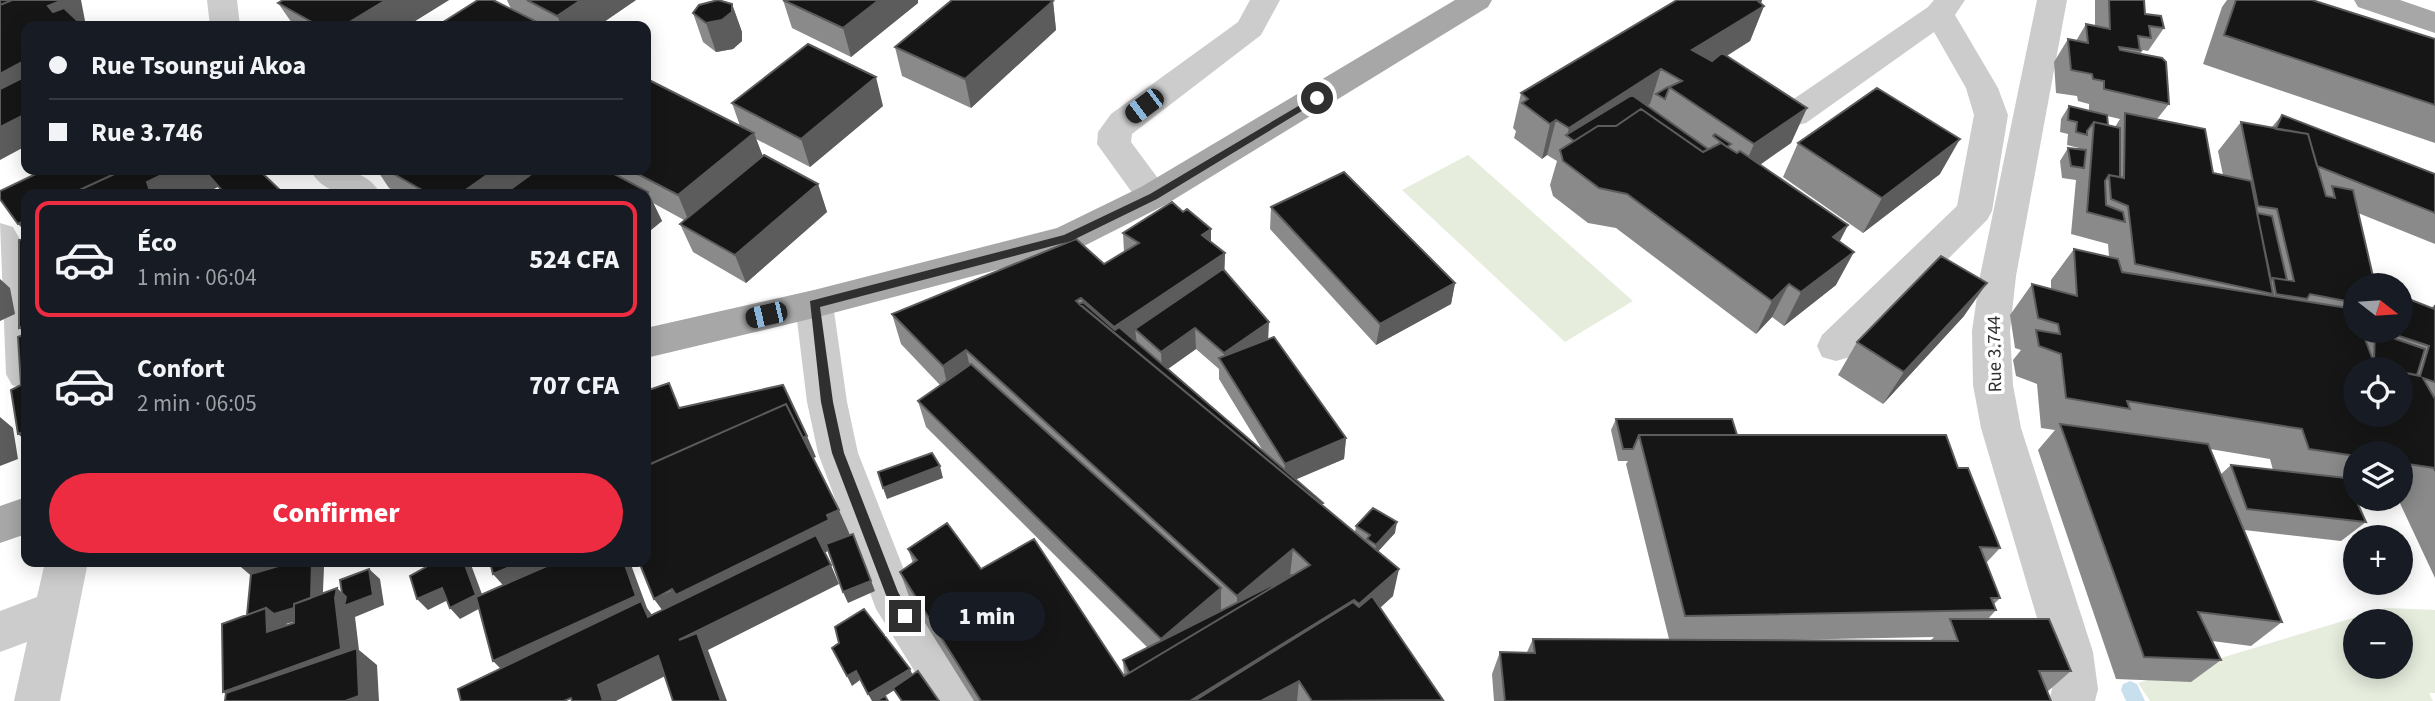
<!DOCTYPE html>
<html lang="fr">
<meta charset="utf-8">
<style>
:root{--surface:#171b24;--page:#20242c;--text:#f1f3f6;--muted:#9ea1a6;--line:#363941;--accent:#ed2b41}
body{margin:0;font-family:"Source Sans 3",sans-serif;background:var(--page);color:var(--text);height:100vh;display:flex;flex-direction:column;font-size:26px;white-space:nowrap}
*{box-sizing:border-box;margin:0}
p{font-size:23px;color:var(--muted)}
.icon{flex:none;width:38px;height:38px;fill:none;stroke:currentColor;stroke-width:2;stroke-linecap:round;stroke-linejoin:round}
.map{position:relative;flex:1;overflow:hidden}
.panel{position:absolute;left:21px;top:189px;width:630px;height:378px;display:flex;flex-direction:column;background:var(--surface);border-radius:14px;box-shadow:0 4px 18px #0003}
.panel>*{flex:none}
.banner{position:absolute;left:21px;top:21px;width:630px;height:154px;border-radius:14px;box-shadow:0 4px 18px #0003;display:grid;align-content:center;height:154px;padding:0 28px;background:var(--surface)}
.needle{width:46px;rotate:107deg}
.controls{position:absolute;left:2343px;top:273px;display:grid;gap:14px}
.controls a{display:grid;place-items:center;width:70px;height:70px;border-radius:50%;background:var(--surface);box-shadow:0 4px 18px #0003;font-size:35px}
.end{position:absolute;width:32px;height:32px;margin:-16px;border:9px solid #2f2f2f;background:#fff;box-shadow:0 0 0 4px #fff}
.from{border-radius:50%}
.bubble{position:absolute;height:49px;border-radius:24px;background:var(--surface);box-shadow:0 4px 18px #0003;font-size:23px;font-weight:800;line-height:49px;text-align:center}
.car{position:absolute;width:21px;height:42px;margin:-21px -10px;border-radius:9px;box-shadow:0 0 5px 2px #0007;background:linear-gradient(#222 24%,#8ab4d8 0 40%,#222 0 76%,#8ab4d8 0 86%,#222 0)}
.banner b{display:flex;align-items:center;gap:24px;height:66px;font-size:26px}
.banner b+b{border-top:2px solid var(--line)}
.banner i{width:18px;height:18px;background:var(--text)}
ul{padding:12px 0 0;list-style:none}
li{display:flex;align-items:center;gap:21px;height:116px;margin:0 14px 10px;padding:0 14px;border:4px solid transparent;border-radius:14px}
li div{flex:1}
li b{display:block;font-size:26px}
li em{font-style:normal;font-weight:800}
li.active{border-color:var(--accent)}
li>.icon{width:63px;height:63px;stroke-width:1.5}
.primary-button{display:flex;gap:14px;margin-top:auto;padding:14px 28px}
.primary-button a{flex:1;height:80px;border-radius:42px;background:var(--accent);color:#fff;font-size:28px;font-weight:800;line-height:80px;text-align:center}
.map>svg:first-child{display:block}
.green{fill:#e6eddd;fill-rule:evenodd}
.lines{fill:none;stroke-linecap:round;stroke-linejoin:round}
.stream{fill:#c8e0ee;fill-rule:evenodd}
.minor{fill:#ccc;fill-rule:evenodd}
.major{fill:#a7a7a7;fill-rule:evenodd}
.wall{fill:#8a8a8a;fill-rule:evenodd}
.shaded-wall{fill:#5c5c5c}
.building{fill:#161616;stroke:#5c5c5c;stroke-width:2}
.route{fill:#2f2f2f}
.labels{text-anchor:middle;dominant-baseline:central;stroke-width:7;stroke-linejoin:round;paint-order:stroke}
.street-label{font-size:19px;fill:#2f2f2f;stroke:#fff}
</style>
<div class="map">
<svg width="2435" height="701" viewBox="0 0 2435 701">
<rect width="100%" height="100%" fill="#fff"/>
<path class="green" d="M1468,155L1633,301L1565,342L1402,190Z
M2386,608L2435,610V693H2429L2433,701H2150L2138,683ZM2356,621H2401V667H2356Z"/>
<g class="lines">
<path class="stream" d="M2130,681L2137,684L2145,701H2126L2121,690L2123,684Z"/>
<path class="minor" d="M207,0H237L240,26H210Z
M1250,0H1280L1261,35L1132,134L1131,142L1171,196L1165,205L1153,209L1141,205L1097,144L1098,132L1111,114L1238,22Z
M1934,0H1965L1955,15L1998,88L2008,115L1992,211L1987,220L1850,357L1836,361L1822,357L1817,346L1822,335L1957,206L1974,115L1966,88L1934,32L1806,123L1794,126L1782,123L1777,115L1782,107L1928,7Z
M2037,0H2067L2016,276L2010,331L2013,385L2021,428L2093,652L2098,689L2095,701H2049L2052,689L2047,652L1981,428L1973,385L1972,331L1980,276Z
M310,170C337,169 365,167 381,194C353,195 325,197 310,170Z
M0,223L13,227L26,250V390L12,385L6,374Z
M814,290L827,294L833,304L847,402L858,453L910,585L975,686L982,701H933L876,609L818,453L807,402L795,304L801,294Z
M45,562H88L60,701H14L27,642L0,652V611L37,597Z"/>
<path class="major" d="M1455,0H1492L1488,7L1165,205L1080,248L814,318L646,358V328L814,290L1057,228L1141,187Z
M2354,0H2400L2435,12V33L2358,7Z
M26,497V534L0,543V506Z"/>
</g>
<path class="wall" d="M449,0L407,26H294L278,3Z
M507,0H636L598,26H437L511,9Z
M783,0L918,3L851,57L792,28Z
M1677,0H1762L1761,4L1764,6L1750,41L1727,56L1807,108L1791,143L1760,165L1848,225L1840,241L1836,285L1784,326L1772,317L1756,334L1616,228L1588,223L1553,196L1550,185L1557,161L1547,155L1542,159L1514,138L1516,131L1513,128L1521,93Z
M2095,0H2144L2145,14L2164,28L2148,51L2143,50L2140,54L2169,104L2157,119L2213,173L2223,175L2218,151L2241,122L2271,128L2282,115L2435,174V244L2358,213L2356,285V331H2401L2435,305V578L2398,499H2401V453H2356V490H2352L2366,522L2341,541L2244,530L2282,622L2251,646L2212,641L2221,660L2191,682L2116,679L2038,450L2055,430L2041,428L2037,384L2016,376L2013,360L2021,350L2015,348L2010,315L2032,284L2051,289V280L2074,249L2109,257L2108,244L2071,234L2076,180L2062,178L2060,161L2068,148L2078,149L2079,148L2067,145L2068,134L2060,132L2061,119L2069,106L2089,111V104L2078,101L2077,96L2056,93L2054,62L2068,39L2076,41L2086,24L2095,26ZM2107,116L2120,119L2115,127L2108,125ZM2356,369H2401V415ZM2210,449L2270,459L2273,470L2231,465L2220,475Z
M2227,0H2312L2435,39V143L2203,64L2222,7Z
M1053,1L1056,30L971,108L902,76L895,47Z
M732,4L742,32V41L733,49L716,52L703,42L693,13Z
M732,103L883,106L810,167L756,139L763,157L818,184L827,212L746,283L693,252L680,224L684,220L653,203L662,221L646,234V194H400L389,188L377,170H646L740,126Z
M1798,143L1940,174L1863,233L1783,177Z
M1271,207L1455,283L1451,304L1376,345L1270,229Z
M1183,212L1211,242L1225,253L1224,271L1268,339L1346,438L1344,459L1296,479L1323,503V505L1355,532L1356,526L1395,533L1378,551L1393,596L1380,608L1443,701H974L910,599L900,572L913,563L908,549L981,569L1124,676L1123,660L1148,648L926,427L918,401L940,385L901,344L892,314L1104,264L1124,252L1123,233ZM1196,349L1219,369V379L1263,451L1168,369Z
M1964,316L1883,404L1838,375L1857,342Z
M1616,419L1737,435L1958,468L2000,548L1986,563L2000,598L1994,604L1996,610L1988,619L2071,671L2047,692L2051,701H1494L1492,674L1500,652H1527L1533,639H1669L1626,464L1628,461H1618L1611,430ZM1934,637L1930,641L1781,640Z"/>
<path class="shaded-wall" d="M63,0H81L86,26H64L0,10Z
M386,0H449L407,26H343Z
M581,0H636L598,26H562L557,16Z
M879,0H918V3L851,57L843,28Z
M1760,0H1762L1758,10L1764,6L1750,41L1703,70L1692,50Z
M1053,1L1056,30L971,108L965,79Z
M732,4L742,32V41L733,49L716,52L706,23Z
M26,60V102L0,116V74Z
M1661,69L1650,104L1606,132L1578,144L1567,136L1569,128Z
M876,77L883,106L810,167L801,139Z
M1807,108L1791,143L1739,179L1754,144Z
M26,114V146L0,160V127Z
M1556,120L1547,155L1542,159L1550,124Z
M754,133L765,162L690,224L678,195Z
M1960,139L1940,174L1863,233L1882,198Z
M128,170H204L218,187L204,194H151Z
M494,170H549L516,194H460Z
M818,184L827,212L746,283L735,255Z
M648,192L662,221L646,234V195Z
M26,220V232L18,224Z
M1848,225L1830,259L1833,237Z
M1211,229V261L1202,235Z
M1854,252L1836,285L1784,326L1801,292Z
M1225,253L1224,284L1135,329L1137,344L1115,337L1114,327Z
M0,279L10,288L15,314L0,321Z
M1455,283L1451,304L1376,345L1380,324Z
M1987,283L1964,316L1883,404L1904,372Z
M1789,284L1772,317L1756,334L1772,301Z
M1269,322L1268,343L1224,367V353Z
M26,325V334L19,328Z
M1195,328L1196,349L1162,373L1161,352Z
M966,350L973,380L950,396L943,366Z
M0,417L13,428L18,459L0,466Z
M26,431V441L18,434Z
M807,436L816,457L811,459L803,438Z
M1346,438L1344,459L1290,482L1284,477L1285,464Z
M940,466L943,478L887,499L883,488Z
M839,510L850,535L838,540L840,545L691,619L671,622L654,599Z
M1397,522L1395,533L1374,556L1376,545Z
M853,534L875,591L848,603L843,592Z
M1293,549L1290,576L1277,588L1294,577L1292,601L1133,697L1131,675L1162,656L1161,639L1221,588V612L1187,641L1237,611V596Z
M235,562H311L255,579Z
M312,562H319L324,567L322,614L286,624L288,626L267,632L266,608Z
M464,562H470L486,605L460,619L450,608Z
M521,562H579L510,593L493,574Z
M624,562H630L647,608L655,619L661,636L510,678L493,661Z
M831,565L839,584L708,650L727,701H721L679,640Z
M369,569L380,579L384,605L355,617L359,650L377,665L379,701H235L223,692L335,598L337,588L353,603Z
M1399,569L1393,596L1355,630L1359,604Z
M442,588L452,598L428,610L417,599Z
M1354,600L1349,626L1229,701H1190Z
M658,656L671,673L616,701H603L598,685Z
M910,669L914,678L877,701H872L868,694Z
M856,671L860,680L852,686L847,676Z
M1299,681L1297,701H1261Z"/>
<path class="building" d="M0,0H12L0,5Z
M12,0H63L48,6L53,12L64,8L83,26H26V60L0,74V5Z
M283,0H386L343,26H319L278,3Z
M478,0H493L543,25L540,26H437Z
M527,0H581L557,16Z
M718,0L732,4V12L722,20L706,23L693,13L699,5Z
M783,0H879L843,28Z
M952,0H1049L1053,1L965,79L895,47Z
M1677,0H1760L1758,1L1764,6L1692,50L1712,61L1722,53L1807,108L1754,144L1669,87L1682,81L1661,69L1569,128L1556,120L1550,124L1522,103L1528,99L1521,93Z
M2109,0H2144L2145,14L2161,16L2164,28L2149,26L2151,38L2138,36L2140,50L2119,47L2120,50L2162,58L2166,62L2169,104L2104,89V81L2093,79L2092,74L2071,70L2068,39L2088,43L2086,24L2110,29Z
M2236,0H2312L2435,39V105L2224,35Z
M808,44L876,77L801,139L732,103Z
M26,76V114L0,127V89Z
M649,80L754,133L678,195L630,170H646V82Z
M1668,87L1669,88L1665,99L1656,94Z
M1877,88L1960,139L1882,198L1798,143Z
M1632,95L1708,149L1703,152L1641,109L1616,126H1598L1574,141L1566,135Z
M2069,106L2107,115L2108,125L2094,122L2087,131V135L2076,132L2077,122L2068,120Z
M1641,109L1703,152L1721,143L1737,153L1740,151L1848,225L1833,237L1854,252L1801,292L1789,284L1772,301L1627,194L1599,188L1563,161L1560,150L1598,126H1616Z
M2125,113L2205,129L2213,173L2251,181L2273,294L2135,264L2128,206L2111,199L2109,175L2124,178Z
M2282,115L2435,174V213L2317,166L2308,134L2276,129Z
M2094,122L2120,128V177L2109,175L2105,181L2106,205L2123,212L2125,222L2087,212Z
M2241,122L2308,134L2326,196L2335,198L2332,186L2353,190L2375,285H2356V303L2310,294L2307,299L2276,294L2273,278L2294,281L2277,209L2258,206Z
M1715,134L1731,144L1727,147L1713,136Z
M2068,148L2086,150L2084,168L2071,166Z
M764,155L818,184L735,255L680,224Z
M44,170H123L71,194H26V220L18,224L0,199V191Z
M123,170H172L147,182L151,194H71Z
M204,170H259L284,194H225Z
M387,170H494L460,194H429Z
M537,170H607L648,192L646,195L504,194Z
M1344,172L1455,283L1380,324L1271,207Z
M1172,202L1183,212L1187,209L1211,229L1202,235L1225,253L1114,327L1081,298L1076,301L1399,569L1359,604L1354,600L1190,701H981L900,572L917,560L908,549L947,523L981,569L1034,539L1124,676L1310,565L1293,549L1237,596L966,350L943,366L892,314L1076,239L1104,264L1139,243L1123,233Z
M2257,213L2272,216L2287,280L2273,278L2271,280Z
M26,239V325L19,328V240Z
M2074,249L2118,259L2122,272L2354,309L2356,313V331H2362L2376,368L2381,369H2356V415H2401V372L2420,376L2429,346L2393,334L2394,331H2401V296L2434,309L2435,305V382L2423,378L2435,399V471L2434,468L2401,463V453H2356V456L2309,449L2302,429L2127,401L2130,409L2066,398L2061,354L2039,346L2036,330L2060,334L2058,324L2038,318L2032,284L2077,296Z
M1941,256L1987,283L1904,372L1857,342Z
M1223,269L1269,322L1224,353L1195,328L1161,352L1135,329Z
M1083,302L1115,330L1119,327L1323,503L1321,504L1079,304Z
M2375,331H2391L2390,337L2425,349L2417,375L2406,373L2401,372V369H2394L2374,362Z
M26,334V431L18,434L11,390L21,385L18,337Z
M1274,337L1346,438L1285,464L1219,358Z
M971,364L1221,588L1161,639L918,401Z
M669,383L679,408L783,385L807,436L803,438L786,404L646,466V391Z
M786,404L839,510L827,515L829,520L676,595L672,589L654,599L639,562H646V466Z
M1616,419H1732L1737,435H1639L1633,449H1623Z
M2060,424L2208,444L2282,622L2198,612L2221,660L2144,657Z
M1639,435H1946L1958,468H1968L2000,548L1980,547L2000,598H1991L1996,610L1685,616Z
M932,453L940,466L883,488L878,472Z
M2231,465L2346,478L2366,522L2247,509Z
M1373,508L1397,522L1376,545L1367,539L1370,535L1356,526Z
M853,534L871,581L843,592L826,544Z
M816,535L831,565L679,640L697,633L721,701H673L658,656L598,685L603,701H572L571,698L564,701H461L458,689L641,601L648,617Z
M292,562H312L311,598L294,604V608L274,614L266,608L247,615L251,574Z
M424,562H464L476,595L450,608L442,588L417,599L410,576L426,567Z
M490,562H521L493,574Z
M556,562H624L636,596L493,661L476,597Z
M369,569L373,595L344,606L346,597L342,593L340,580Z
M1292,575H1293L1129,673L1123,660Z
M337,588L335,598L341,649L223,692L222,624L266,608L267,632L294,623V604Z
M1372,596L1443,700L1312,701L1299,681L1261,701H1194L1353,602L1359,607Z
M864,609L910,669L868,694L856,671L847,676L832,648L839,643L835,627Z
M1950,619H2049L2071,671H2039L2051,701H1505L1500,652L1535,653L1533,639L1958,641Z
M357,648L359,696L345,701H225L226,693Z
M918,671L939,701H902L893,688Z
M885,696L888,701H875Z"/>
<path class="route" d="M1317,95L1322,98L1320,100L1157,199L1071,241L820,307L833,402L844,453L898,592L912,616L905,622L901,620L886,595L832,453L821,402L810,301L1064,235L1150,194Z"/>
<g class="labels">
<g class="street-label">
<text transform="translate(1995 354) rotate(-91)">Rue 3.744</text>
</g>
</g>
</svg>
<div class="controls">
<a><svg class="needle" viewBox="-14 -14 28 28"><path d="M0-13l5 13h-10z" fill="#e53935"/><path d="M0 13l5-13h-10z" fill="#9ea1a6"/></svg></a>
<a><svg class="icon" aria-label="locate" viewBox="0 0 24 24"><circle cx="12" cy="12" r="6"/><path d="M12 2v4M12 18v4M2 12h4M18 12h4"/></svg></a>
<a><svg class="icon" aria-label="layers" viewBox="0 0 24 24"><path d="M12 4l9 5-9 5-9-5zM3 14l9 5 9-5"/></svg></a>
<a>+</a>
<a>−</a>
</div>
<i class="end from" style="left:1317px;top:98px"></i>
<i class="end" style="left:905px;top:616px"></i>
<div class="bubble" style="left:929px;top:592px;width:116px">1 min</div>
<i class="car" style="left:1144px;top:106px;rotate:233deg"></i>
<i class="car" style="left:766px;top:315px;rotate:257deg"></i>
<div class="banner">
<b><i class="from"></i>Rue Tsoungui Akoa</b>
<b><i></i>Rue 3.746</b>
</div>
<section class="panel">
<ul>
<li class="active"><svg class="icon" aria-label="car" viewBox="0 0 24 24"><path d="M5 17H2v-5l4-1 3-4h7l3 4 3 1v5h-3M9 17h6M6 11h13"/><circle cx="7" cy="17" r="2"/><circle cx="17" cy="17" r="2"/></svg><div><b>Éco</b><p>1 min · 06:04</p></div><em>524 CFA</em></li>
<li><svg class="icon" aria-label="car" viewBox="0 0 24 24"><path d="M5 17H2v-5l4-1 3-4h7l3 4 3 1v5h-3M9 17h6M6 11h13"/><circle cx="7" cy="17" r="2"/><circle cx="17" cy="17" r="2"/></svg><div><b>Confort</b><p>2 min · 06:05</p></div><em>707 CFA</em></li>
</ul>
<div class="primary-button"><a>Confirmer</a></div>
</section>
</div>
